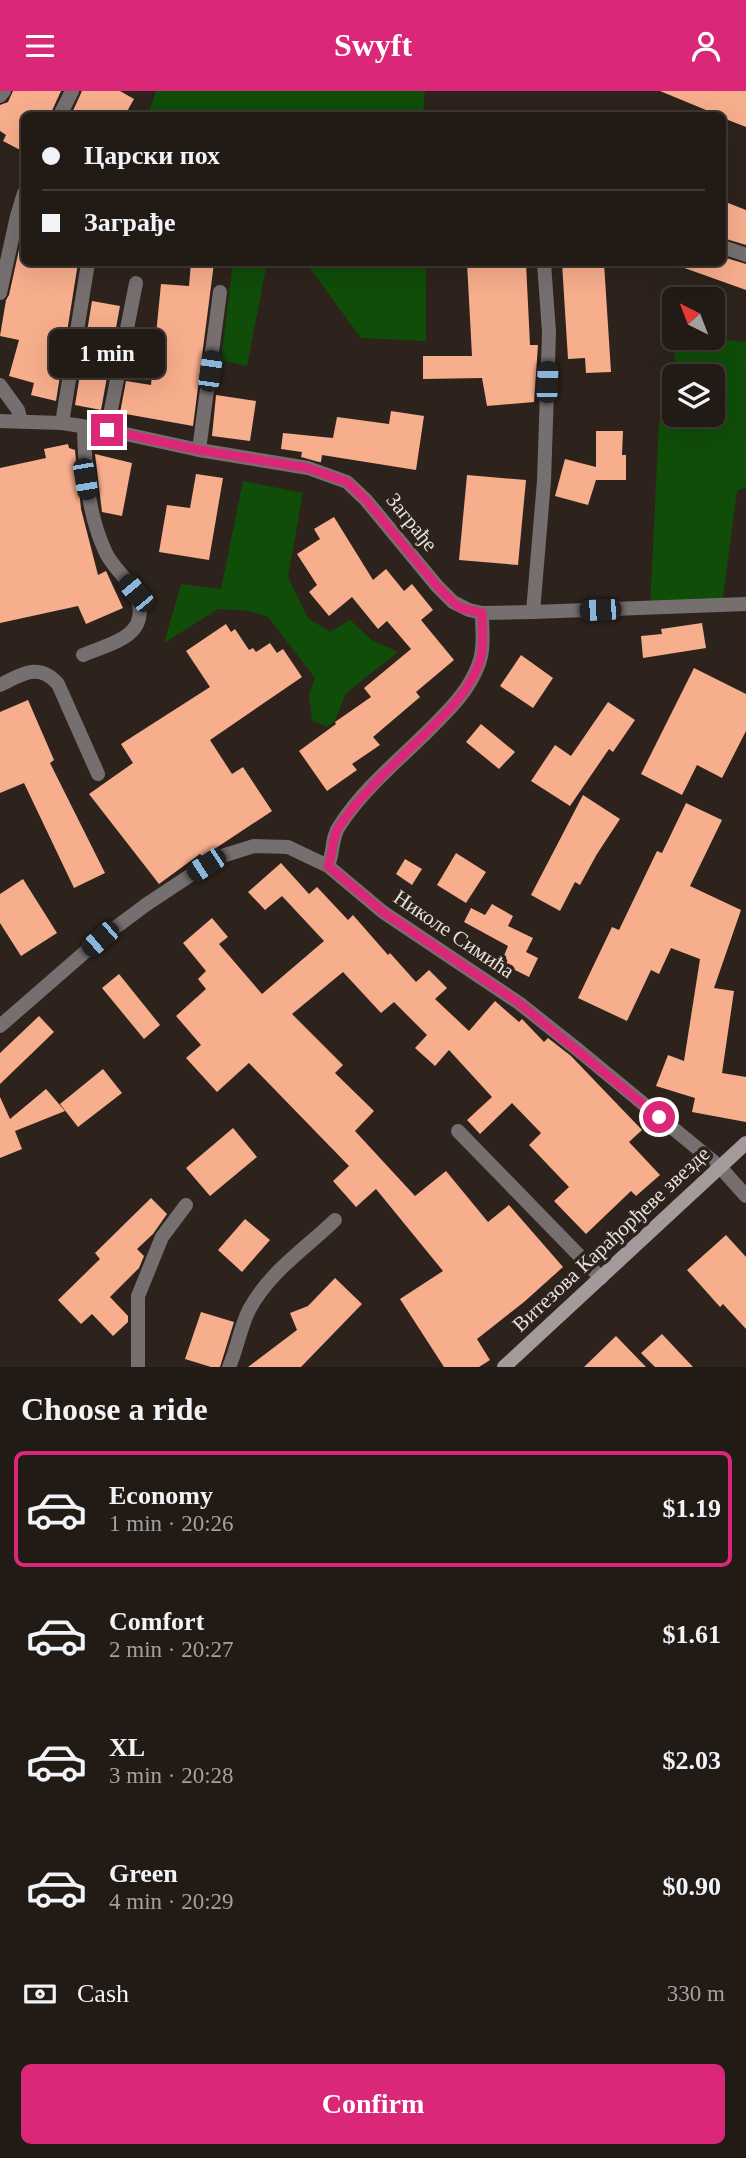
<!DOCTYPE html>
<meta charset="utf-8">
<style>
:root{--surface:#221a15;--page:#2e2722;--text:#f1f3f6;--muted:#a2a1a0;--line:#3f3834;--accent:#db2777}
body{margin:0;font-family:"Times New Roman",serif;background:var(--page);color:var(--text);height:100vh;display:flex;flex-direction:column;font-size:26px;white-space:nowrap}
*{box-sizing:border-box;margin:0}
p{font-size:23px;color:var(--muted)}
.icon{flex:none;width:38px;height:38px;fill:none;stroke:currentColor;stroke-width:2;stroke-linecap:round;stroke-linejoin:round}
.map{position:relative;height:1276px;overflow:hidden}
.details{display:flex;flex-direction:column;background:var(--surface);flex:1}
.details>*{flex:none}
.top-card{position:absolute;left:21px;top:21px;width:705px;height:154px;border-radius:10px;box-shadow:0 7px 28px #0002,0 0 0 2px var(--line);display:grid;align-content:center;height:154px;padding:0 21px;background:var(--surface)}
.needle{width:46px;rotate:318deg}
.controls{position:absolute;left:662px;top:196px;display:grid;gap:14px}
.controls a{display:grid;place-items:center;width:63px;height:63px;border-radius:10px;background:var(--surface);box-shadow:0 7px 28px #0002,0 0 0 2px var(--line);font-size:35px}
.end{position:absolute;width:32px;height:32px;margin:-16px;border:9px solid #db2777;background:#fff;box-shadow:0 0 0 4px #fff}
.from{border-radius:50%}
.bubble{position:absolute;height:49px;border-radius:10px;background:var(--surface);box-shadow:0 7px 28px #0002,0 0 0 2px var(--line);font-size:23px;font-weight:800;line-height:49px;text-align:center}
.car{position:absolute;width:21px;height:42px;margin:-21px -10px;border-radius:9px;box-shadow:0 0 5px 2px #0007;background:linear-gradient(#222 24%,#8ab4d8 0 40%,#222 0 76%,#8ab4d8 0 86%,#222 0)}
.top-card b{display:flex;align-items:center;gap:24px;height:66px;font-size:26px}
.top-card b+b{border-top:2px solid var(--line)}
.top-card i{width:18px;height:18px;background:var(--text)}
ul{padding:0;list-style:none}
li{display:flex;align-items:center;gap:21px;height:116px;margin:0 14px 10px;padding:0 7px;border:4px solid transparent;border-radius:10px}
li div{flex:1}
li b{display:block;font-size:26px}
li em{font-style:normal;font-weight:800}
li.selected{border-color:var(--accent)}
li>.icon{width:63px;height:63px;stroke-width:1.5}
h2{padding:0 21px;font-size:32px;line-height:84px}
.pay{display:flex;align-items:center;gap:18px;height:77px;padding:0 21px;font-size:26px}
.pay p{margin-inline-start:auto}
.button{display:flex;gap:14px;margin-top:auto;padding:14px 21px}
.button a{flex:1;height:80px;border-radius:10px;background:var(--accent);color:#fff;font-size:28px;font-weight:800;line-height:80px;text-align:center}
header{display:flex;justify-content:space-between;align-items:center;height:91px;padding:0 21px;background:var(--accent);color:#fff;font-size:32px;font-weight:800}
.map>svg:first-child{display:block}
.green{fill:#0f4d09}
.building{fill:#f7ae8c}
.lines{fill:none;stroke-linecap:round;stroke-linejoin:round}
.service{stroke:#766f70;stroke-width:14}
.minor{stroke:#766f70;stroke-width:14}
.tertiary{stroke:#766f70;stroke-width:14}
.secondary{stroke:#a4999b;stroke-width:14}
.route{stroke:#db2777;stroke-width:9}
.labels{text-anchor:middle;dominant-baseline:central;stroke-width:7;stroke-linejoin:round;paint-order:stroke}
.street-label{font-size:21px;fill:#e6dfdb;stroke:#2d231c}
</style>
<header><svg class="icon" aria-label="menu" viewBox="0 0 24 24"><path d="M4 6h16M4 12h16M4 18h16"/></svg>Swyft<svg class="icon" aria-label="person" viewBox="0 0 24 24"><circle cx="12" cy="8" r="4"/><path d="M4 21q1-7 8-7t8 7"/></svg></header>
<div class="map">
<svg width="746" height="1276" viewBox="0 0 746 1276">
<rect width="100%" height="100%" fill="#2d231c"/>
<path class="green" d="M156,0H425L423,24H148Z
M233,172H267L247,275L221,269Z
M306,172H426V250L361,247Z
M672,238L674,247H711L746,251V396L737,400L722,514L650,517L659,331L674,286V324H712V285H674L676,279Z
M243,390L303,402L288,486L308,527L330,541L350,529L372,549L398,561L346,602L335,630L326,636L312,629L309,604L315,587L268,526L250,520L218,518L164,552L181,493L221,498Z"/>
<path class="building" d="M13,0H61L50,24H24V61L3,50L6,44L0,40V14L8,11Z
M82,0H120L134,8L125,24H71Z
M660,0H746V36L723,27V24H718Z
M723,110L746,119V154L723,147Z
M24,136V172H78L56,310L31,304L34,292L9,285L19,249L0,245L6,209L9,204Z
M723,166L746,173V199L676,174V172H723Z
M191,172H214L193,335L120,322L126,290L151,294L161,193L189,195Z
M467,172H526L530,254H538L534,311L487,315L482,287L423,288V265H472Z
M562,172H604L611,281L586,282L585,267L568,268Z
M92,210L120,215L101,319L75,314Z
M216,304L256,310L250,350L212,345Z
M391,320L424,325L416,379L322,364L321,371H319L301,366L302,361L281,358L283,342L333,347L337,326L389,333Z
M596,340H623L622,364H626V389H596L588,414L555,405L565,368L596,376Z
M68,353L69,357L75,359L81,418L98,484L106,480L123,517L86,533L78,515L0,532V377L46,367L44,358Z
M95,363L132,372L122,425L102,421Z
M196,383L223,387L209,469L159,461L167,414L190,417Z
M467,384L526,389L518,474L459,469Z
M334,426L373,489L386,478L404,500L412,493L433,519L421,529L454,569L416,601L420,606L373,646L380,654L352,673L357,679L327,700L299,660L336,633L335,631L371,606L364,597L411,558L387,530L378,538L352,506L329,525L309,501L317,494L297,463L320,448L314,438Z
M702,532L706,557L643,567L641,545L662,543L661,538Z
M226,533L231,541L235,538L249,559L253,557L256,561L270,552L277,562L283,558L302,586L210,649L232,683L243,676L272,720L213,759L202,765L200,763L159,793L89,703L133,672L121,653L210,596L186,560Z
M521,564L553,587L533,617L500,595Z
M694,577L746,603V640L722,687L697,674L682,704L641,683Z
M28,609L54,669L50,672L105,782L74,797L24,692L0,702V621Z
M608,611L635,629L613,661L609,658L570,715L531,690L555,654L571,665Z
M481,633L515,661L499,678L466,651Z
M583,704L620,728L597,763L580,794L575,791L560,820L531,804Z
M686,712L722,729L690,795L741,819L714,897L734,900L722,982L746,986V1031L692,1021L695,1007L656,995L668,964L684,970L700,868L671,857L659,883L651,879L627,930L578,907L612,836L619,839L657,760L662,762Z
M456,762L486,781L466,812L437,794Z
M405,768L422,778L412,794L396,783Z
M281,772L309,803L317,796L348,829L353,824L388,864L390,862L416,891L429,879L447,897L435,908L469,940L495,910L519,931L522,928L544,951L548,947L571,965L642,1039L629,1051L660,1084L636,1105L631,1100L586,1143L554,1110L569,1096L529,1054L541,1042L512,1012L480,1043L467,1029L492,1006L449,959L435,975L415,957L427,944L394,911L381,922L343,881L292,923L343,974L335,982L374,1020L355,1040L415,1105L446,1080L488,1131L509,1114L563,1176L524,1211L477,1248L490,1269L479,1276H444L400,1208L443,1180L376,1098L356,1116L333,1090L349,1075L249,972L217,1001L186,967L201,954L176,925L206,898L198,888L206,880L183,852L212,827L228,846L219,853L262,903L324,850L282,805L265,819L248,801Z
M23,788L57,842L21,865L0,832V803Z
M492,813L513,825L508,835L533,847L526,861L538,867L529,886L501,872L508,855L464,831L471,817L485,824Z
M119,883L160,934L144,948L102,897Z
M39,925L54,941L0,993V962Z
M103,978L122,1002L78,1036L60,1013Z
M46,998L65,1020L15,1040L22,1058L0,1067V1006L10,1028Z
M233,1037L257,1066L210,1105L186,1077Z
M151,1107L167,1123L153,1143L137,1158L144,1165L139,1177L110,1206L128,1225V1231L113,1245L92,1223L81,1233L58,1209L100,1168L95,1162Z
M245,1128L270,1149L242,1181L218,1159Z
M726,1144L746,1166V1238L723,1213L720,1216L687,1179Z
M335,1187L362,1213L301,1276H248L297,1239L290,1222L308,1215Z
M201,1221L234,1231L220,1276H211L185,1268Z
M662,1243L693,1276H655L641,1262Z
M616,1245L646,1276H584Z"/>
<g class="lines">
<path class="service" d="M723,156L746,164
M62,332L88,172
M107,339L136,192
M199,359L220,201
M533,521L544,390L549,241L544,172
M83,564C101,556 135,549 139,527C145,500 116,483 106,462C87,422 85,379 84,336
M0,594C22,583 39,571 58,593L98,683
M458,1040L601,1187
M138,1276V1205L162,1146L186,1114"/>
<path class="minor" d="M0,5L4,0
M60,24L72,0
M0,202L17,125L24,102
M0,294L18,319L21,330
M0,330L62,332L107,339L199,359L308,377L347,391L366,409L437,495L453,511L469,519L482,522L533,521L746,513
M328,775C334,761 331,746 340,734C363,698 399,669 429,639C448,620 468,601 478,575C485,558 482,540 482,522
M0,935L100,848L147,813L206,774L222,765L254,755L288,756L328,775L383,821L519,912L577,958L720,1076
M229,1276C237,1258 240,1237 249,1219C269,1181 305,1158 335,1129"/>
<path class="tertiary" d="M720,1076L746,1105"/>
<path class="secondary" d="M504,1276L746,1052"/>
</g>
<g class="lines">
<path class="route" d="M107,339L199,359L308,377L347,391L366,409L437,495L453,511L461,517L482,522C482,540 485,558 478,575C468,601 448,620 429,639C399,669 364,699 340,734C331,746 334,761 328,775L383,821L519,912L659,1026"/>
</g>
<g class="labels">
<g class="street-label">
<text transform="translate(412 431) rotate(51)">Заграђе</text>
<text transform="translate(454 843) rotate(34)">Николе Симића</text>
<text transform="translate(611 1148) rotate(-43)">Витезова Карађорђеве звезде</text>
</g>
</g>
</svg>
<div class="controls">
<a><svg class="needle" viewBox="-14 -14 28 28"><path d="M0-13l5 13h-10z" fill="#e53935"/><path d="M0 13l5-13h-10z" fill="#a2a1a0"/></svg></a>
<a><svg class="icon" aria-label="layers" viewBox="0 0 24 24"><path d="M12 4l9 5-9 5-9-5zM3 14l9 5 9-5"/></svg></a>
</div>
<i class="end from" style="left:659px;top:1026px"></i>
<i class="end" style="left:107px;top:339px"></i>
<div class="bubble" style="left:49px;top:238px;width:116px">1 min</div>
<i class="car" style="left:210px;top:280px;rotate:8deg"></i>
<i class="car" style="left:547px;top:291px;rotate:2deg"></i>
<i class="car" style="left:85px;top:388px;rotate:170deg"></i>
<i class="car" style="left:136px;top:502px;rotate:320deg"></i>
<i class="car" style="left:600px;top:519px;rotate:268deg"></i>
<i class="car" style="left:206px;top:774px;rotate:237deg"></i>
<i class="car" style="left:100px;top:848px;rotate:229deg"></i>
<div class="top-card">
<b><i class="from"></i>Царски пох</b>
<b><i></i>Заграђе</b>
</div>
</div>
<section class="details">
<h2>Choose a ride</h2>
<ul>
<li class="selected"><svg class="icon" aria-label="car" viewBox="0 0 24 24"><path d="M5 17H2v-5l4-1 3-4h7l3 4 3 1v5h-3M9 17h6M6 11h13"/><circle cx="7" cy="17" r="2"/><circle cx="17" cy="17" r="2"/></svg><div><b>Economy</b><p>1 min · 20:26</p></div><em>$1.19</em></li>
<li><svg class="icon" aria-label="car" viewBox="0 0 24 24"><path d="M5 17H2v-5l4-1 3-4h7l3 4 3 1v5h-3M9 17h6M6 11h13"/><circle cx="7" cy="17" r="2"/><circle cx="17" cy="17" r="2"/></svg><div><b>Comfort</b><p>2 min · 20:27</p></div><em>$1.61</em></li>
<li><svg class="icon" aria-label="car" viewBox="0 0 24 24"><path d="M5 17H2v-5l4-1 3-4h7l3 4 3 1v5h-3M9 17h6M6 11h13"/><circle cx="7" cy="17" r="2"/><circle cx="17" cy="17" r="2"/></svg><div><b>XL</b><p>3 min · 20:28</p></div><em>$2.03</em></li>
<li><svg class="icon" aria-label="car" viewBox="0 0 24 24"><path d="M5 17H2v-5l4-1 3-4h7l3 4 3 1v5h-3M9 17h6M6 11h13"/><circle cx="7" cy="17" r="2"/><circle cx="17" cy="17" r="2"/></svg><div><b>Green</b><p>4 min · 20:29</p></div><em>$0.90</em></li>
</ul>
<div class="pay"><svg class="icon" aria-label="cash" viewBox="0 0 24 24"><path d="M3 7h18v10H3z"/><circle cx="12" cy="12" r="2"/></svg>Cash<p>330 m</p></div>
<div class="button"><a>Confirm</a></div>
</section>
